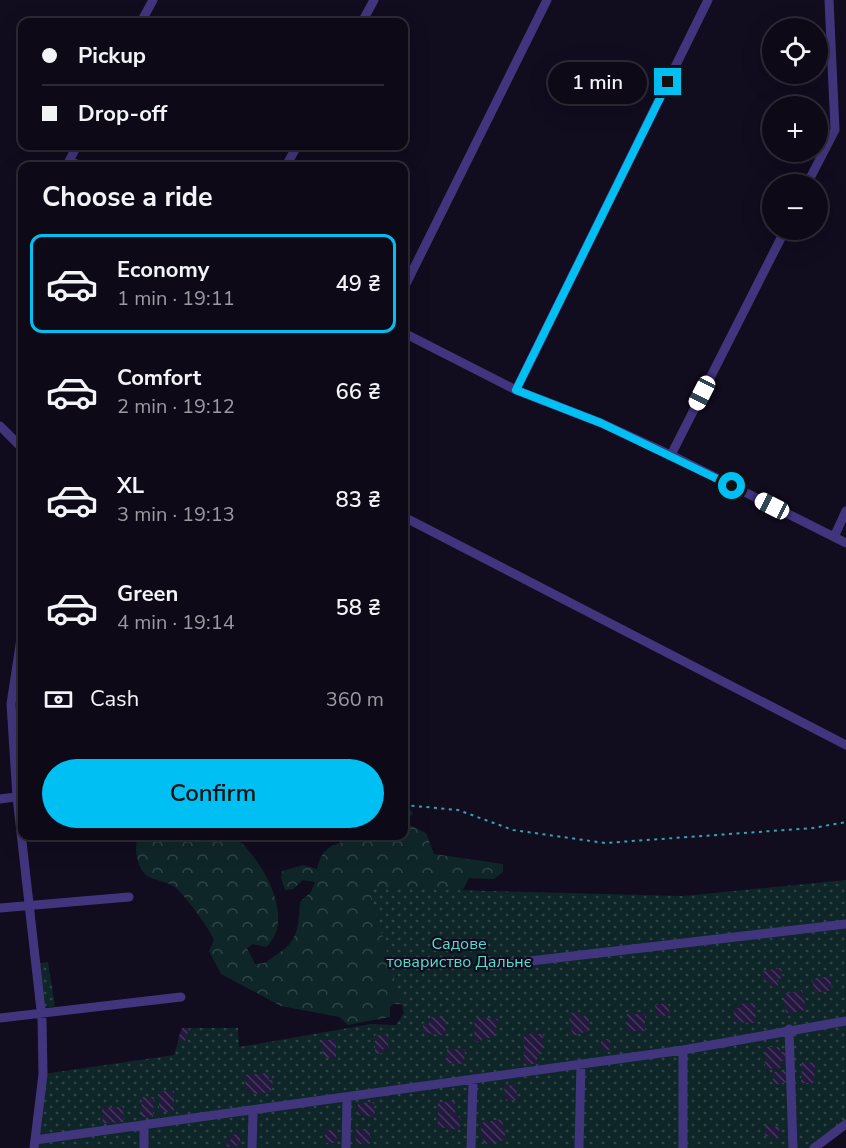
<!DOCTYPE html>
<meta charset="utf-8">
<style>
:root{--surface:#0d0916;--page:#16121f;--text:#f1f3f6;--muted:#9a9aa1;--line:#2d2a35;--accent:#00bff3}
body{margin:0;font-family:"Nunito Sans",sans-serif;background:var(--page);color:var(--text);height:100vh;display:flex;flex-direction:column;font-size:22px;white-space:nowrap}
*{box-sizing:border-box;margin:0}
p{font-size:20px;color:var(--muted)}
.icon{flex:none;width:33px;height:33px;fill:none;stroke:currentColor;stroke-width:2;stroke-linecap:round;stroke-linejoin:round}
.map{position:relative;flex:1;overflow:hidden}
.details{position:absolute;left:18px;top:162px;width:390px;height:678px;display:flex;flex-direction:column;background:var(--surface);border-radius:12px;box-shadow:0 6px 24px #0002,0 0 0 2px var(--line)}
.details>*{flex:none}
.guide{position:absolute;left:18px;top:18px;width:390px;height:132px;border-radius:12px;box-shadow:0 6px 24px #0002,0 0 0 2px var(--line);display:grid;align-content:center;height:132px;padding:0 24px;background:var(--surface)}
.buttons{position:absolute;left:762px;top:18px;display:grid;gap:12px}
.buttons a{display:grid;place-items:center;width:66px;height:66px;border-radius:50%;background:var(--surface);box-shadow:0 6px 24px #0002,0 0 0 2px var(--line);font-size:30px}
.end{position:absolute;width:27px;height:27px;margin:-14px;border:8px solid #00bff3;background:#111;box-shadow:0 0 0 3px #111}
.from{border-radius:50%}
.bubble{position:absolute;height:42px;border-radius:21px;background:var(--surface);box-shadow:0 6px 24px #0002,0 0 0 2px var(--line);font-size:20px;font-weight:600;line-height:42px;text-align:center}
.car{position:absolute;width:18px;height:36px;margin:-18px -9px;border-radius:8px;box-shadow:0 0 4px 2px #0007;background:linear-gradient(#fff 24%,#345 0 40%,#fff 0 76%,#345 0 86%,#fff 0)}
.guide b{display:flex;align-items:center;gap:21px;height:57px;font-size:22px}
.guide b+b{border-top:2px solid var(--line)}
.guide i{width:15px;height:15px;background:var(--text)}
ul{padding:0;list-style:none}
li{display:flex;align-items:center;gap:18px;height:99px;margin:0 12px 9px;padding:0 12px;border:3px solid transparent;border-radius:12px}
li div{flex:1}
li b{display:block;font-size:22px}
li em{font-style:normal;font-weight:600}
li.selected{border-color:var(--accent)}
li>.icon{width:54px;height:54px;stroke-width:1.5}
h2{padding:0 24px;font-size:27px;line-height:72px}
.pay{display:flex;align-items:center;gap:15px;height:66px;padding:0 24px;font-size:22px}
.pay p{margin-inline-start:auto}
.primary-button{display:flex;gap:12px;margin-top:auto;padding:12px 24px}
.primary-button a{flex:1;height:69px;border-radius:36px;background:var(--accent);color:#111;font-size:24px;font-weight:600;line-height:69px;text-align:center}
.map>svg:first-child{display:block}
.forest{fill:url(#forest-crowns)}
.garden{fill:url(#garden-dots)}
.building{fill:url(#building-back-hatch)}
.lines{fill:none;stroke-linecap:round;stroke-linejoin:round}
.path{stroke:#2ca8b0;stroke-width:2;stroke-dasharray:3 4.5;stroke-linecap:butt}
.street{stroke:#41367d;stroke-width:9}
.route{stroke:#00bff3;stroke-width:8}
.labels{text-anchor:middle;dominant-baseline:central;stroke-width:4.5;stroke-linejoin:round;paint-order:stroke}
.park-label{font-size:16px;fill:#54dfcc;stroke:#110c1e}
</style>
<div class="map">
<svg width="846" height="1148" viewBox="0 0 846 1148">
<defs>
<pattern id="forest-crowns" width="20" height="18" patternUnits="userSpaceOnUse" patternTransform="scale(1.5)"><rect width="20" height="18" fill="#0f2628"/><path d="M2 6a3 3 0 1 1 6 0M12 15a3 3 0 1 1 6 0" fill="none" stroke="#314448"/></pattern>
<pattern id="garden-dots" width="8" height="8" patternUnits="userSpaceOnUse" patternTransform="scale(1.5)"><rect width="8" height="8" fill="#0f2628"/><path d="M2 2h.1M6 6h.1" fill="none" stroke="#314448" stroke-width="1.8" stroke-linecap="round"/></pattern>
<pattern id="building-back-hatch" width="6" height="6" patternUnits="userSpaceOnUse" patternTransform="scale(1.5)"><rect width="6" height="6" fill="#24183f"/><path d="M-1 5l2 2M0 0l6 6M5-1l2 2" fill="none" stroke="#43385c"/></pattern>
</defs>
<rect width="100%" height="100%" fill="#110c1e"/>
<path class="forest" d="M404,802L413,813L406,823L426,833L434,854L503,864V872L494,879L469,878L464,888L451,898L445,1006L393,1004L390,1007V1017L348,1025L339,1017L281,1006L221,974L209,951L214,940C211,931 184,894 176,888C168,881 154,881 146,875C136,866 134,847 138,836H233C260,855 298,919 266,947L253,944L247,948L255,964C266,964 268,960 276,955C299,941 298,927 300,902L311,892L315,882L303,880L293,889L285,890L281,878L282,871L303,865L317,869C321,851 328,846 345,841L348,836H404Z"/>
<path class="garden" d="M846,880V1124L814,1148H34L43,1074L174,1055L182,1028H238L239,1047L371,1024L396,1025L404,1013L369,888L683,896Z
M48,962L55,1006L38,1009L32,964Z"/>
<path class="building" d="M781,968L783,978L777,979L778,986L771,987L770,981L765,982L763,971Z
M830,976L832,990L815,993L812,979Z
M802,990L806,1010L786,1013L783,994Z
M668,1003L670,1015L657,1017L655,1005Z
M755,1003L756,1023L734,1022V1008H739V1004Z
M579,1012L580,1017L588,1016L590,1030L573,1036L569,1017H571V1013Z
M627,1014H645V1031H627Z
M430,1017L446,1018L445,1036L423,1032V1023L429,1024Z
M475,1017L498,1019L494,1038H482V1042L474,1041Z
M182,1028H189L185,1041L178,1039Z
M524,1034H543L542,1054H537V1064H524Z
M375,1035H388V1049H383V1053L375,1054Z
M601,1039H610V1050H601Z
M322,1040H336V1057L323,1058Z
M765,1047H780V1052H785V1061H781V1068L765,1069Z
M447,1049L465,1050L464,1064L446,1063Z
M802,1062L815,1063L814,1083H801Z
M773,1072H787L786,1082L773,1085Z
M268,1073L269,1080H273L271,1092L253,1094L252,1091H246L245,1075Z
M516,1085L517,1100L506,1101L504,1086Z
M159,1091H174V1112H159Z
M142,1097H154L153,1117H141Z
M374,1102L375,1117L358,1115V1103Z
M438,1102H455V1116H460V1130L438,1127Z
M123,1107L124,1122L103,1123L102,1108Z
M502,1119L506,1140L484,1144L480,1123Z
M766,1126L779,1127V1137L765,1136Z
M356,1129H370V1144H356Z
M325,1130H336L337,1143H325Z
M239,1134L241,1145L227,1147L226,1141L231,1140L230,1135Z"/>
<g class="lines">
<path class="path" d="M404,805L458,810L513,830L605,843L813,828L846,822"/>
<path class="street" d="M141,22L153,0
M362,22L374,0
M77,146L69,161L81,166
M286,166L297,146
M807,184L835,130L829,0
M404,288L547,0
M404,333L516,390L601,423L671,455L846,543
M516,390L708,0
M0,426L22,448
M671,455L785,230
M404,517L846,745
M834,537L846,511
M22,632L11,704L17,797L42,1019L43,1074L34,1148
M0,799L22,796
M0,908L129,897
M488,966L846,924
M0,1018L181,997
M789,1029L793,1148
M683,1050V1148
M35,1140L683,1050L846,1021
M144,1148V1126
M252,1148L253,1112
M346,1148L347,1098
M471,1148L473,1081
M579,1148L581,1064
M814,1148L846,1124"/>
</g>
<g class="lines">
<path class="route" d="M668,82L516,390L601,423L732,486"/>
</g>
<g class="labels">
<g class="park-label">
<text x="459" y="944">Садове<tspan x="459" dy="18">товариство Дальнє</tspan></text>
</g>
</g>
</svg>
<div class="buttons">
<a><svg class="icon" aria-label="locate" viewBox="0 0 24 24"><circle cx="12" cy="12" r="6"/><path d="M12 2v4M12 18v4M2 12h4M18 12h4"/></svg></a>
<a>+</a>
<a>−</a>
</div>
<i class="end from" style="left:732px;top:486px"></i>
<i class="end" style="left:668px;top:82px"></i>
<div class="bubble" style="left:548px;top:62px;width:99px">1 min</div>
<i class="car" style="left:702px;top:393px;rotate:207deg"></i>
<i class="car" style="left:772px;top:506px;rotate:297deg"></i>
<div class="guide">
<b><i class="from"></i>Pickup</b>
<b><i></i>Drop-off</b>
</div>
<section class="details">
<h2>Choose a ride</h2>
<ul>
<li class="selected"><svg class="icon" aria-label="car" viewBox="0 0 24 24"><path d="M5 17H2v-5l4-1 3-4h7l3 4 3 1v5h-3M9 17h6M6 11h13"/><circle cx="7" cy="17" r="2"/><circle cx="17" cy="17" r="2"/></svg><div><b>Economy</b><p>1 min · 19:11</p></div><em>49 ₴</em></li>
<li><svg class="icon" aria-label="car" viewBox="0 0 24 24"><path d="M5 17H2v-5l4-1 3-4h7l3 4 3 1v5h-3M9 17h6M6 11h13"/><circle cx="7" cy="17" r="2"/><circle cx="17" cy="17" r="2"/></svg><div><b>Comfort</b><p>2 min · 19:12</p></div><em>66 ₴</em></li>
<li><svg class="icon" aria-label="car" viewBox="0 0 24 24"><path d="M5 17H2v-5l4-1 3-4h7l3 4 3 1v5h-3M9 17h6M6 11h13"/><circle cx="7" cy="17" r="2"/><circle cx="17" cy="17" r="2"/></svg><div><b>XL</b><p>3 min · 19:13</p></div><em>83 ₴</em></li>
<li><svg class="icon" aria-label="car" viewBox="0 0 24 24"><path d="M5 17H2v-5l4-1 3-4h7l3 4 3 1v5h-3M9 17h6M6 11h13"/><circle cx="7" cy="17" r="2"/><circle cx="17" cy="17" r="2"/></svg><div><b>Green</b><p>4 min · 19:14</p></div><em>58 ₴</em></li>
</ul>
<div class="pay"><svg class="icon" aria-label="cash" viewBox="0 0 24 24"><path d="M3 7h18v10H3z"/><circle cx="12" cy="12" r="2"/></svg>Cash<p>360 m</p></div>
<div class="primary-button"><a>Confirm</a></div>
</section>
</div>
